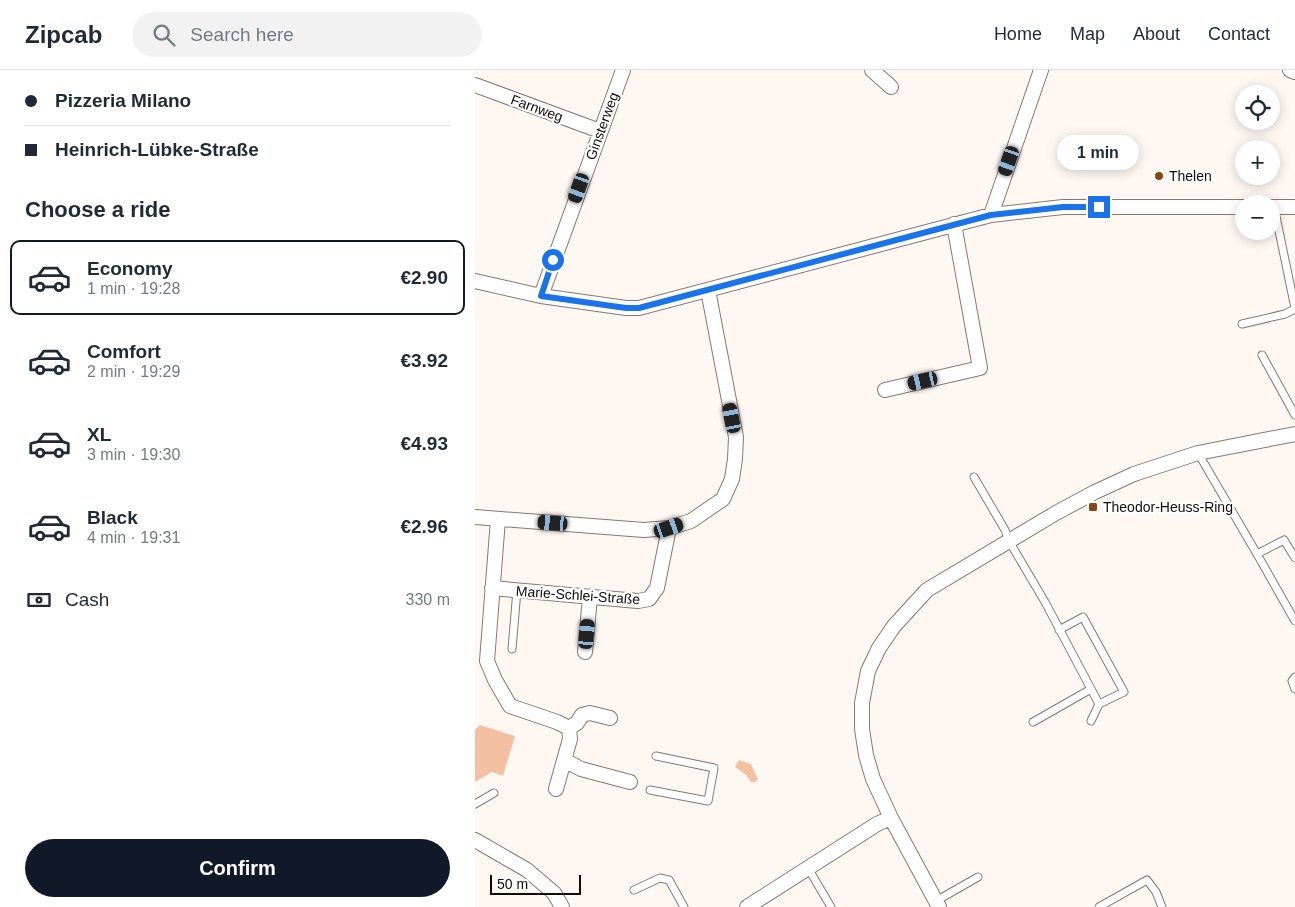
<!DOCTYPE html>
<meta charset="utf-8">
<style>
:root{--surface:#fff;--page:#f2f2f3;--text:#1f2937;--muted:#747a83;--line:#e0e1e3;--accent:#111827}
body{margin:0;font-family:Arial,sans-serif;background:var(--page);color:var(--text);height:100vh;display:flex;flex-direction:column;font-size:19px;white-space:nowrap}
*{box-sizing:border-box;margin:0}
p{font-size:16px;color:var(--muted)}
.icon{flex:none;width:28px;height:28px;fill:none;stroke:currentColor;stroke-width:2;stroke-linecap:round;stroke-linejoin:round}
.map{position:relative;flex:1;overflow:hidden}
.details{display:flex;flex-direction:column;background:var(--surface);width:475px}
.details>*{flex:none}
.banner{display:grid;align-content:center;height:110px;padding:0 25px;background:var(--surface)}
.buttons{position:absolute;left:760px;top:15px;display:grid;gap:10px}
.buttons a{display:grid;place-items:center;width:45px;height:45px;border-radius:50%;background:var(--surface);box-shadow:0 2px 12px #0003;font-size:25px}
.scale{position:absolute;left:15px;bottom:12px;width:91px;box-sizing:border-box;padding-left:5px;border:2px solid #120c08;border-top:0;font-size:14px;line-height:18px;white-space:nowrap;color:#120c08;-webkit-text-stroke:4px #fff;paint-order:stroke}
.end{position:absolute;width:22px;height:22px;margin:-11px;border:6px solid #1a73e8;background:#fff;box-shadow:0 0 0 2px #fff}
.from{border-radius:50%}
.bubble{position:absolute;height:35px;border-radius:18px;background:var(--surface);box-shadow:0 2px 12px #0003;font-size:16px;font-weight:700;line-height:35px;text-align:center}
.car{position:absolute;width:15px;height:30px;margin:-15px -8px;border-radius:6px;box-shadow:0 0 4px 1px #0007;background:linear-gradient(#222 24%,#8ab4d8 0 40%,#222 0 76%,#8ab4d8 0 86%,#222 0)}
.banner b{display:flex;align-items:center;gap:18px;height:48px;font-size:19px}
.banner b+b{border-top:1px solid var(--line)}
.banner i{width:12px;height:12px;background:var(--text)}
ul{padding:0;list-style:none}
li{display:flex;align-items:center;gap:15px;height:75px;margin:0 10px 8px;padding:0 15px;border:2px solid transparent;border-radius:10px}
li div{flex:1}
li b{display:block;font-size:19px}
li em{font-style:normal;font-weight:700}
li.selected{border-color:var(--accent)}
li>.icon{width:45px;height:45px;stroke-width:1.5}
h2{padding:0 25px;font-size:22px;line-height:60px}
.pay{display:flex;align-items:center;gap:12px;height:55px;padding:0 25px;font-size:19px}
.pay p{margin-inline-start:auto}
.cta{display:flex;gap:10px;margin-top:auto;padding:10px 25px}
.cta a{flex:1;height:58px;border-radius:30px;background:var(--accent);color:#fff;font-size:20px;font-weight:700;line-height:58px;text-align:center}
header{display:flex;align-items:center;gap:30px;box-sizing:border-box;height:70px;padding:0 25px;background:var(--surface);border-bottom:1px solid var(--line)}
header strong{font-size:24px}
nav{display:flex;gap:28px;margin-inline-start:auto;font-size:18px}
.search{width:350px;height:45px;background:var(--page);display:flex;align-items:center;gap:12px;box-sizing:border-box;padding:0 18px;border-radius:28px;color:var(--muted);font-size:19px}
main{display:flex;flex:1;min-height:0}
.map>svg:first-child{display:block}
.green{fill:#f4c0a2}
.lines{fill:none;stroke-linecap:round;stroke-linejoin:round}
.lane-casing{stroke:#89786e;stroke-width:9}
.street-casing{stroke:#89786e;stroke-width:16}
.lane{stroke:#fff;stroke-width:7}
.street{stroke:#fff;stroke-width:14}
.route{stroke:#1a73e8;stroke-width:6}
.poi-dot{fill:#884616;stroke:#fff;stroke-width:2}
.labels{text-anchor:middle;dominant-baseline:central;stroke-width:4.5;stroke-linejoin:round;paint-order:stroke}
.street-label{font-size:14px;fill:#120c08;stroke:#fff}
.poi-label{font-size:14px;fill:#120c08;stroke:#fff;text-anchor:start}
</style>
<header>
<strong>Zipcab</strong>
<div class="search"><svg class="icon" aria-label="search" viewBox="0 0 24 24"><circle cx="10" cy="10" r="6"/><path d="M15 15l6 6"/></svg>Search here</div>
<nav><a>Home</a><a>Map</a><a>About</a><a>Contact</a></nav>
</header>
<main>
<section class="details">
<div class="banner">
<b><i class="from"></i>Pizzeria Milano</b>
<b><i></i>Heinrich-Lübke-Straße</b>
</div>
<h2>Choose a ride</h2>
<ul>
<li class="selected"><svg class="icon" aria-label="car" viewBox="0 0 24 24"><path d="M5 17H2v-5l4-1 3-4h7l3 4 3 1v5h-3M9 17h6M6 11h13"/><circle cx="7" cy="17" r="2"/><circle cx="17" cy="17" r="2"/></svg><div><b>Economy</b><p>1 min · 19:28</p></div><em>€2.90</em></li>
<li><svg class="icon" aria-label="car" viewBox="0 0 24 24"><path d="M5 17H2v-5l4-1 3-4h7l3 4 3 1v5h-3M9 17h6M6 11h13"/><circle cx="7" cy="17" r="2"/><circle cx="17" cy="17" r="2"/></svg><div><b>Comfort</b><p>2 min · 19:29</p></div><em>€3.92</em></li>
<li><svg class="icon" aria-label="car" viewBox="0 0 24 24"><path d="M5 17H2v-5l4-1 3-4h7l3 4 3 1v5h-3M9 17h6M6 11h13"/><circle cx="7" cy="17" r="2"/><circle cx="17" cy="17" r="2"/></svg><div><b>XL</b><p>3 min · 19:30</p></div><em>€4.93</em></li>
<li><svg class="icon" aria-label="car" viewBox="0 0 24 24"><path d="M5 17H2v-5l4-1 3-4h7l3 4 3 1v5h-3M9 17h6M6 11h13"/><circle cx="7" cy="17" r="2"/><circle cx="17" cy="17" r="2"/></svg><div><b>Black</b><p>4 min · 19:31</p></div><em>€2.96</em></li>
</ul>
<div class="pay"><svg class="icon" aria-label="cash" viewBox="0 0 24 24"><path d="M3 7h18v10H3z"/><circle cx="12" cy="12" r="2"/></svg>Cash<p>330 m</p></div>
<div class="cta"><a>Confirm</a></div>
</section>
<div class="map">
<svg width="820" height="837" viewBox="0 0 820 837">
<rect width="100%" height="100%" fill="#fff7f2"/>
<path class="green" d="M5,655L40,666L28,706L17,702L0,712V660Z
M264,690L276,694L283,709C281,712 280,713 276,712L271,705L260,697Z"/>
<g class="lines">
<defs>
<path id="lane" d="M799,137L820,238
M767,254L810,244L820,239
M787,285L820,345
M723,383L782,484L820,551
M499,407L530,460L534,471L570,532L624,634L616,651
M782,484L809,470L820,488
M584,560L608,547L649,622L624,634
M37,579L42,520
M820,607L817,611L820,619
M558,652L616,619
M175,720L233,731L239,698L181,686
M0,734L19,723
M333,798L356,837
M159,820L185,808L194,810L209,837
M461,831L503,807
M624,837L672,810L681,822L687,837"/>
<path id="street" d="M397,0L416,17
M815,0L820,2
M0,15L125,61
M796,137H820
M516,145L566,0
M0,211L66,226L151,238H164L516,145L588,137H769
M66,226L148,0
M410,320L505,298L479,154
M0,447L169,460L194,458L216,451L248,429L257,409L260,389L261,367L233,220
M23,449L12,591L20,610L35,636L82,652L94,658L95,669L81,719
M17,518L163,531L174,529L182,518L194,458
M110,582L115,527
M94,658L102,653L107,645L115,643L135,648
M89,690L106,699L155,712
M0,770L52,800L79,823L87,837
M272,837L402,754L416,748
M464,837L416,748L398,709L391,685L387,659V633L393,601L404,578L419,556L452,520L581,443L620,422L659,404L723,383L820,364"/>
</defs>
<use href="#lane" class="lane-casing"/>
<use href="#street" class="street-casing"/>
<use href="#lane" class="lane"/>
<use href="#street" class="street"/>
</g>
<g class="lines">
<path class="route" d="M78,190L66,226L151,238H164L516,145L588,137H624"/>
</g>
<g class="poi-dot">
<circle cx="684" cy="106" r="5"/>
<rect x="613" y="432" width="10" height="10" rx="2.5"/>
</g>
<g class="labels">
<g class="street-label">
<text transform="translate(62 38) rotate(20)">Farnweg</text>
<text transform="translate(127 56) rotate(-70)">Ginsterweg</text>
<text transform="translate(103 525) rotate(4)">Marie-Schlei-Straße</text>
</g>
<g class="poi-label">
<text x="694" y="106">Thelen</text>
<text x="628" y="437">Theodor-Heuss-Ring</text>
</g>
</g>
</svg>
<div class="buttons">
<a><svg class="icon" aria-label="locate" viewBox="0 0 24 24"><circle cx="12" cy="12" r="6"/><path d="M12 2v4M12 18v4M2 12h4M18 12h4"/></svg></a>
<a>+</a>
<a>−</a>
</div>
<div class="scale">50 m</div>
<i class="end from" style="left:78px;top:190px"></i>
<i class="end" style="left:624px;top:137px"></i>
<div class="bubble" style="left:582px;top:65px;width:82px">1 min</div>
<i class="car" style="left:534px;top:91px;rotate:199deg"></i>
<i class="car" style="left:104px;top:118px;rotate:200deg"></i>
<i class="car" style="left:448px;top:311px;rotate:257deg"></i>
<i class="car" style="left:257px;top:348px;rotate:349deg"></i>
<i class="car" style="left:78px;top:453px;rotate:274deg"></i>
<i class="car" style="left:194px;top:458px;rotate:71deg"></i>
<i class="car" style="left:112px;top:564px;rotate:5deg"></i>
</div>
</main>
